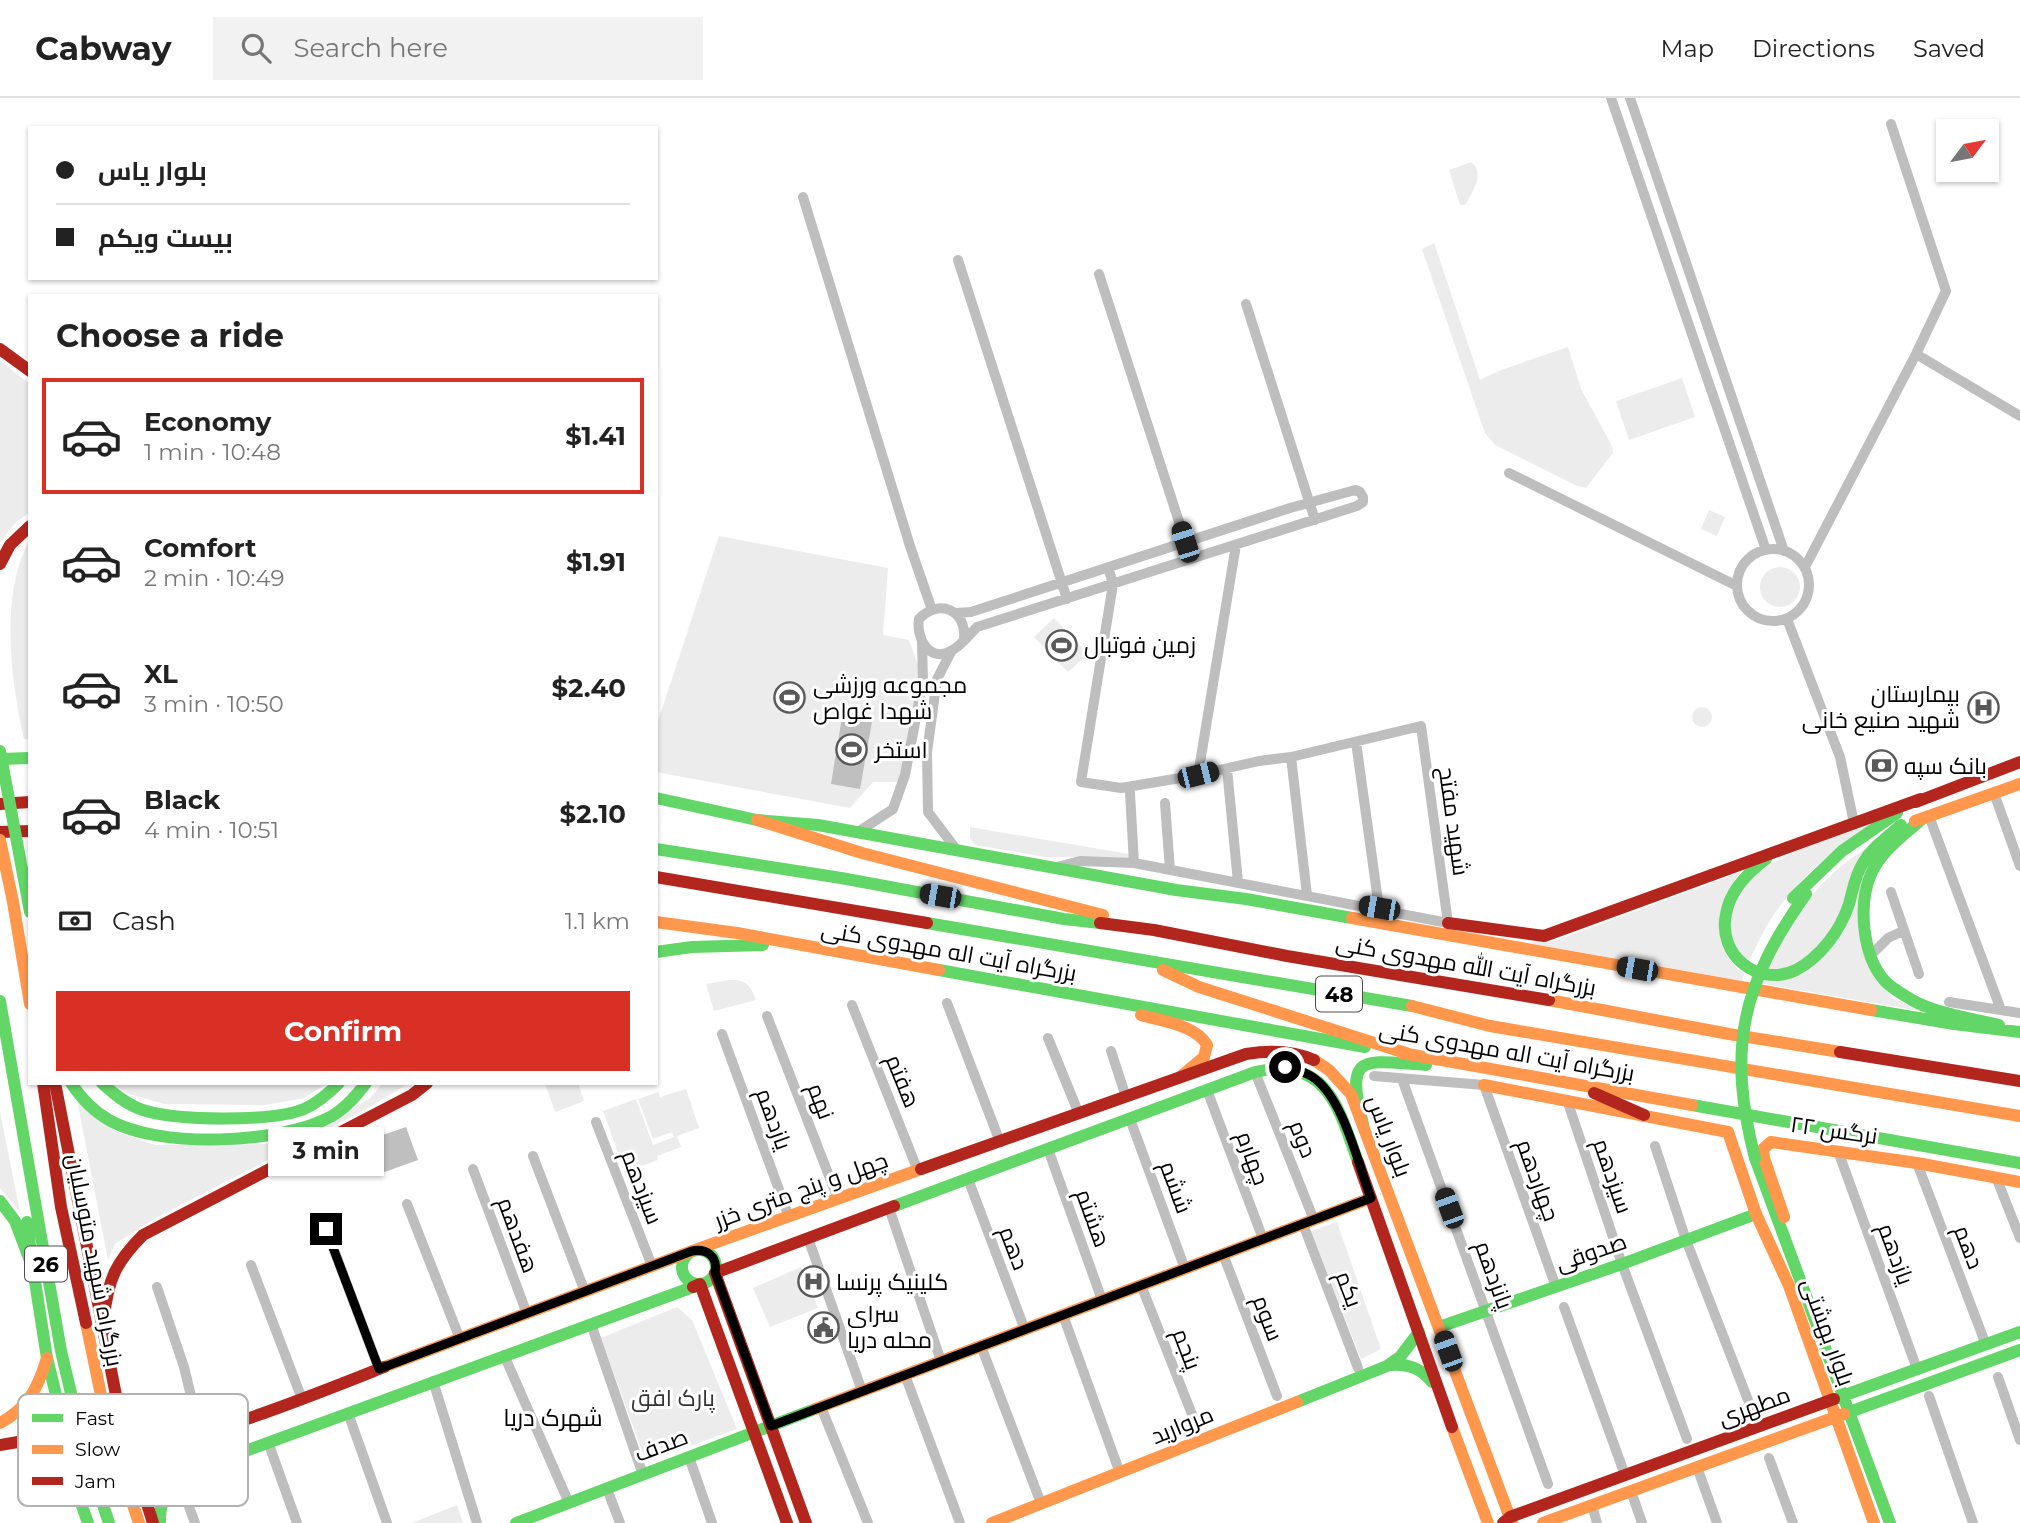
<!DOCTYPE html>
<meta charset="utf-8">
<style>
:root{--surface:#fff;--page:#f2f2f2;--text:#222;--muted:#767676;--line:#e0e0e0;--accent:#d93025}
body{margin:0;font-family:Montserrat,Cairo,sans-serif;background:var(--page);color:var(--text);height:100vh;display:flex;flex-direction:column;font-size:26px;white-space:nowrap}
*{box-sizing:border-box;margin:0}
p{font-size:23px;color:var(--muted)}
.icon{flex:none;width:38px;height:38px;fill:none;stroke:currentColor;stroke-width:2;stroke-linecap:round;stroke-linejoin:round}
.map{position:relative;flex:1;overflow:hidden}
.panel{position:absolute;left:28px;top:196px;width:630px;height:791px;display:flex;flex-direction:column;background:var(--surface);border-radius:0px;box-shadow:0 2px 5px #0004}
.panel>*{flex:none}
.hud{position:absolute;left:28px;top:28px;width:630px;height:154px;border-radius:0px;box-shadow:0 2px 5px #0004;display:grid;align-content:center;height:154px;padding:0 28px;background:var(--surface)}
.needle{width:46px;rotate:58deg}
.controls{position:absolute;left:1936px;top:21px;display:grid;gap:14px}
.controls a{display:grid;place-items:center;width:63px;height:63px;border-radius:0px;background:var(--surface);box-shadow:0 2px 5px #0004;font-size:35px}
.end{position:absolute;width:32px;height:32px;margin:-16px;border:9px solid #000;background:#fff;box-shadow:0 0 0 4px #fff}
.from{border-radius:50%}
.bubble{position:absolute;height:49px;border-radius:0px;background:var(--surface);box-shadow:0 2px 5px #0004;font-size:23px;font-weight:700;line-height:49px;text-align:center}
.car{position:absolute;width:21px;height:42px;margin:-21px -10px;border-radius:9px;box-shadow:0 0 5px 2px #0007;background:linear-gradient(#222 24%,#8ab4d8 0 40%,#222 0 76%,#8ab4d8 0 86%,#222 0)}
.hud b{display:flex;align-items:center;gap:24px;height:66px;font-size:26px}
.hud b+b{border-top:2px solid var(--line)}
.hud i{width:18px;height:18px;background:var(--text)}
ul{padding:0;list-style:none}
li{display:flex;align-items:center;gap:21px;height:116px;margin:0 14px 10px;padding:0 14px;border:4px solid transparent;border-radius:0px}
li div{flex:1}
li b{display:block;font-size:26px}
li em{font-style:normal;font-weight:700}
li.selected{border-color:var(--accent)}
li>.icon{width:63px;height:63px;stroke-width:1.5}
h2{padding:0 28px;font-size:32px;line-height:84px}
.pay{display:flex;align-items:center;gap:18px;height:77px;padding:0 28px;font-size:26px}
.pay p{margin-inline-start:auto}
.primary-button{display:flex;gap:14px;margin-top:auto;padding:14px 28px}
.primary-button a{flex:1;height:80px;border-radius:0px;background:var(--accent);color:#fff;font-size:28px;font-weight:700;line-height:80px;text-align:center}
header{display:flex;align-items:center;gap:42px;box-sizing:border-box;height:98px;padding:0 35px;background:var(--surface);border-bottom:2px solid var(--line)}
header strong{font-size:33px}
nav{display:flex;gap:38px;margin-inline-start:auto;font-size:24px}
.search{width:490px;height:63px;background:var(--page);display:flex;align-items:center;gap:18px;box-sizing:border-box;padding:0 24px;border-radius:0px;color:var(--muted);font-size:26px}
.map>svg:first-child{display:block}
.green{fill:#ececec}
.water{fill:#bfbfbf}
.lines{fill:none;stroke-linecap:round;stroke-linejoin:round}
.street{stroke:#bebebe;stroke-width:10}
.fast{stroke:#63d668;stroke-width:12}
.slow{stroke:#ff974d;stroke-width:12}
.jam{stroke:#b3261e;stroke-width:12}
.fast-bridge{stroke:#63d668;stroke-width:12}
.slow-bridge{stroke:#ff974d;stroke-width:12}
.route{stroke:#000;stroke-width:9}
.labels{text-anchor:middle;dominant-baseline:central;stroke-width:6;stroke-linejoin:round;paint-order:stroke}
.shield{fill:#fff;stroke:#4c4c4c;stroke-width:2}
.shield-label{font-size:21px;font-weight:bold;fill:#000}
.poi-label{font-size:23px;fill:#000;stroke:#fff;text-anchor:start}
.street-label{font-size:23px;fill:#000;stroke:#fff}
.park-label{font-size:23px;fill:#333;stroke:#fff}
.neighbourhood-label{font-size:24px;fill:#000;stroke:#fff}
.key{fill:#fff;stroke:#b2b2b2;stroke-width:2}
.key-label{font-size:19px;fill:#000}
</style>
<header>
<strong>Cabway</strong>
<div class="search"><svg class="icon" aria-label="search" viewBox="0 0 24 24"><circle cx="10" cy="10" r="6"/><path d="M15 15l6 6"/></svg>Search here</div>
<nav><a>Map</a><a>Directions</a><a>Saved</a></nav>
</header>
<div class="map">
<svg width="2020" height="1425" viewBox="0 0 2020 1425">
<rect width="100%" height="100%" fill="#fff"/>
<path class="green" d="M1471,64C1486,76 1472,94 1465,107H1460L1449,72Z
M1434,145L1480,282L1501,272L1568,249L1581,291L1612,348L1613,355L1586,390L1577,388L1495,347L1485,335L1422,151Z
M0,263L30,286V414L15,425L0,444Z
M1682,280L1695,319L1629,342L1616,303Z
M1709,412L1725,419L1717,438L1701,431Z
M719,438L888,470L883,537L909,542L920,572L899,684H873L850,710L656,674V629Z
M30,442V641H24C10,580 0,493 30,442Z
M1760 489a20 20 0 1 1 40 0a20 20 0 1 1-40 0Z
M1054,520L1088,556L1068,574L1034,539Z
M1692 619a10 10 0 1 1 20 0a10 10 0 1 1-20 0Z
M1876,725C1834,750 1798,780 1771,821C1762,835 1755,851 1748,865C1735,852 1729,841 1731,822C1732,812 1734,799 1740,791C1763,758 1838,739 1876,725Z
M970,729L1129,756V763L1093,759H1045L975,747L970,740Z
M1878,743C1859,780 1819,884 1765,871C1771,855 1780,843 1789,829C1815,790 1837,767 1878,743Z
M1885,745L1868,773L1861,793L1858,816L1876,879L1893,901L1943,917L1759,885L1761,881L1816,864L1863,771Z
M1741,774C1715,806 1707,848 1744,876L1742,883L1528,845L1555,843Z
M729,882C745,881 751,887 756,902L714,913L706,886Z
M110,985H328L304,1000L266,1007L165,1006L129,996Z
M383,985H409L368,1010L154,1121L115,1146L108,1162L77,1002L115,1033L155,1047L266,1046L292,1042L325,1027L370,1000Z
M545,985H578L584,1003L555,1014Z
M686,991L699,1030L677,1038L681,1049L657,1058L658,1062L625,1074L603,1013L636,1001L653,1047L674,1039L672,1034L653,1041L638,1001L658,994L660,999Z
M0,1014L20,1114L0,1090Z
M1337,1124L1381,1251L1361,1261L1311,1133Z
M801,1169L818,1210L770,1229L753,1190Z
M677,1209L692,1222L737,1331L646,1364L601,1240Z
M457,1407L463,1425H412Z"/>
<path class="water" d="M843,613L873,618L860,691L831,686Z
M406,1029L418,1062L379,1076L368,1042Z"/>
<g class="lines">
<path class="street" d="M1611,0L1766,452
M1630,0L1784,453
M803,99L910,448L932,512
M958,162L1067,501
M1099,176L1191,461
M1246,206L1315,422
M1916,256L2020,318
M1509,375L1737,488
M1737 487a36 36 0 1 1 72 0a36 36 0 1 1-72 0Z
M1805,469L1916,256L1946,193L1891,26
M955,515L971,514L1290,410L1355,392L1360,394L1363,399V404L1357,408L977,529C969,537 961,548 951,553C929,565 916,540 919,521C939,500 967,512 964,541
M1787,521L1840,659L1854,725
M951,554L937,581L927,654L928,714L956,751
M1356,644L1379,810
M1291,659L1307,797
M1227,671L1238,784
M1198,677L1236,447
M1130,695L1134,765
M1994,695L2020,768
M1165,705L1170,772
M1929,718L2001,912
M858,734L893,711L905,677L923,583L922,545
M1057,769L1080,763L1134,765L1448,825L1421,628L1291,659L1259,663L1198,677L1121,690L1081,684L1113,486L1108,469
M1891,794L1919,876
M1871,857L1888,840L1903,833
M1949,904L2020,915
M947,905L1000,1044
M852,907L918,1073
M767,918L838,1101
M722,936L789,1119
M1048,940L1079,1016
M1111,953L1126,999
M1255,974L1314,1122
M1374,978L1484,987L1556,1189
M1402,981L1548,1386
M1207,992L1263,1141
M1567,1002L1622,1166L1687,1341
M1130,1021L1185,1171
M596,1024L652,1168
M1655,1048L1686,1142L1753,1315
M1048,1051L1102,1202
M1838,1053L1917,1271
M533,1058L585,1194
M1917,1065L1986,1247
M473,1071L527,1216
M1996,1079L2020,1140
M968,1081L1025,1232
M407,1106L460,1241
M889,1110L941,1263
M1303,1126L1358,1270
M326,1131L379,1271
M808,1140L862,1293
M1223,1156L1277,1298
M251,1167L302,1301
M1141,1187L1197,1329
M157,1189L184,1269L200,1335
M1564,1209L1625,1377
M1063,1217L1117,1367
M591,1226L643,1377
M981,1248L1039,1400
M504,1257L569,1405
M905,1277L960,1425
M1998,1279L2020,1342
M433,1283L477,1425
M1929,1298L1973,1425
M821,1309L868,1425
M348,1315L387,1425
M268,1344L297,1425
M689,1359L712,1425
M1769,1360L1793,1425
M1697,1369L1717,1425
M607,1391L620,1425
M1631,1393L1642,1425
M188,1406L195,1425
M1592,1407L1597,1425"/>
<path class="fast" d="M0,661L30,660
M656,700L757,722L818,727L1176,792L1246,801L1352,820
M1922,721C1904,737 1881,753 1871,776C1858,806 1862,858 1885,883C1891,890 1904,897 1912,902C1937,916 1971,920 1999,927
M656,751L841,780L1064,821L1100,825
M1766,761C1747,775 1730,793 1726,816C1717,857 1758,890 1796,872C1821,859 1841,831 1849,806C1853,792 1855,777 1863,765C1872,749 1888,739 1901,727
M1793,800L1842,753L1897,715
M927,825L1412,908
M656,854L692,849L763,847
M939,872L1365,949
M0,903L61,1253L84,1350L109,1425
M1871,912L1954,926L2020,934
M71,985C81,1000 93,1013 109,1022C159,1051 282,1046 332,1018C346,1010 356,998 366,985
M102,985C114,996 127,1007 143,1012C176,1023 272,1024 304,1011C318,1005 329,995 339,985
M1692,1007L2020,1065
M1363,1026C1344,953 1364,963 1426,967
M1755,1060L1890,1425
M0,1103L15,1123L33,1171L47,1260L65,1334L70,1374L88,1425
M894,1108L1255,974C1327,959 1338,1008 1358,1064
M27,1124L33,1171
M682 1169a17 17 0 1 1 34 0a17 17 0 1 1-34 0Z
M1439,1229L1622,1166L1756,1116
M1391,1267C1408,1266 1421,1270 1432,1284
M1834,1301L2020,1234
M1297,1304L1387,1268L1400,1259L1419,1234
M1844,1316L2020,1252
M160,1425C159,1393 174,1382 202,1369L693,1189
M516,1425L815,1311"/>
<path class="slow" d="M757,722L862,755L1103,817
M1915,723L2020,686
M13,804L30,906
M1352,820L1871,912
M656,824L737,835L939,872
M1163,872L1199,889L1412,957
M1549,902L1729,936L1840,954
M1412,908L1490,928L2020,1018
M1141,917C1162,923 1196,927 1207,947L1204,959L1179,980
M1402,955L1692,1007
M1314,962L1329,972L1351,996L1512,1425
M1484,987L1728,1034L1756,1116L1791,1192
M1784,1119L1764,1060L1763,1051L1771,1044L1917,1065L2020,1084
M1788,1185L1874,1425
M86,1225L108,1331L139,1425
M384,1269L692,1153L921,1071
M815,1311L1371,1100
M0,1325C28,1310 38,1290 47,1260
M1452,1329L1488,1425
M227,1331L216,1338L212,1347L215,1355L231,1358
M77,1347L85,1392
M992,1425L1297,1304
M1543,1425L1844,1316"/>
<path class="jam" d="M0,251L30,273
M0,466L10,447L30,428
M1916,704L2020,664
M0,706L30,704
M0,734L30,733
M656,779L927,825
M1100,825L1154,832L1287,858L1549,902
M1448,825L1544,838L1921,701
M1840,954L2020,983
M43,985L61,1109L86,1225
M55,985L121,1323L153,1425
M1594,995L1644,1017
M1358,1064L1452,1329
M921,1071L1246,956C1270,952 1292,952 1314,962
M693,1189L700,1186L787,1425
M104,1219C108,1181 116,1164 143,1137L412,997L427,985
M121,1323C128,1330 135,1341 145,1344C175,1354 346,1284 384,1269
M0,1347L41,1340L56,1350L68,1371
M806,1425L715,1175L894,1108
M1503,1425L1510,1419L1834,1301"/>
<path class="fast-bridge" d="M0,653L30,814
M1755,1060C1727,952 1741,887 1806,796"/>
<path class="slow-bridge" d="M0,742L13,804"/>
</g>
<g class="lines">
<path class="route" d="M326,1131L379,1271L692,1153C707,1150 718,1159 715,1174L771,1328L1371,1100C1358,1066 1343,997 1311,978C1303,973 1294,971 1285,969"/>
</g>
<defs>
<symbol id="stadium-ring" viewBox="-11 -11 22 22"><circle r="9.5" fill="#fff" stroke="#595959" stroke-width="1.5"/><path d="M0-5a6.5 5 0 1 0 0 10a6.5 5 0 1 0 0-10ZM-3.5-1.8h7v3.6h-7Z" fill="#595959"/></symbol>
<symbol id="hospital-ring" viewBox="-11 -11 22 22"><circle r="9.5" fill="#fff" stroke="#595959" stroke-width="1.5"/><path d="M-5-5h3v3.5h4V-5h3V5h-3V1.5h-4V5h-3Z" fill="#595959"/></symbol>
<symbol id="bank-ring" viewBox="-11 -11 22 22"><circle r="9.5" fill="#fff" stroke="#595959" stroke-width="1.5"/><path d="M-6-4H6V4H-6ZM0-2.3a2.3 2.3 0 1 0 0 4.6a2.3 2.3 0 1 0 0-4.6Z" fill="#595959"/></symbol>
<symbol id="civic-ring" viewBox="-11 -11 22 22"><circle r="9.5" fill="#fff" stroke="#595959" stroke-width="1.5"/><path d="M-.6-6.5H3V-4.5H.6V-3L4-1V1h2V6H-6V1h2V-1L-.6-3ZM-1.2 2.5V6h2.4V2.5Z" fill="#595959"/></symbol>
</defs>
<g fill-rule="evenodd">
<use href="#stadium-ring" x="1044" y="530" width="35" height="35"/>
<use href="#stadium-ring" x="772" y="582" width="35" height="35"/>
<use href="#hospital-ring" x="1966" y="592" width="35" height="35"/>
<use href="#stadium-ring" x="834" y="634" width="35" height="35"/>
<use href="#bank-ring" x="1864" y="650" width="35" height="35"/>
<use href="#hospital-ring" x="796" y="1166" width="35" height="35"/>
<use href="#civic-ring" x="806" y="1212" width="35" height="35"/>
</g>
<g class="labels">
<g class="shield">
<rect x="1316" y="878.5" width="46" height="35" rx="5"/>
<rect x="25" y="1148.5" width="42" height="35" rx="5"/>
</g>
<g class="shield-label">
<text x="1339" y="896">48</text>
<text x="46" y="1166">26</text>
</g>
<g class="poi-label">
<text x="1084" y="547">زمین فوتبال</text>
<text x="813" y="587">مجموعه ورزشی<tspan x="813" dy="26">شهدا غواص</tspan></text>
<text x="1960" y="596" text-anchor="end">بیمارستان<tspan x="1960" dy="26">شهید صنیع خانی</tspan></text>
<text x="875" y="652">استخر</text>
<text x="1904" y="668">بانک سپه</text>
<text x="836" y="1184">کلینیک پرنسا</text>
<text x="847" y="1216">سرای<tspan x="847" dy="26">محله دریا</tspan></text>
</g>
<g class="street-label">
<text transform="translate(1454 723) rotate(82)">شهید مفتح</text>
<text transform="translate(949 853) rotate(10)">بزرگراه آیت اله مهدوی کنی</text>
<text transform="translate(1466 867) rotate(10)">بزرگراه آیت الله مهدوی کنی</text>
<text transform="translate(1507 953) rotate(10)">بزرگراه آیت اله مهدوی کنی</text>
<text transform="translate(903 983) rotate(68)">هفتم</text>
<text transform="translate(821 1003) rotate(69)">نهم</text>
<text transform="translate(774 1021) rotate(70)">یازدهم</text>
<text transform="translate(1834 1032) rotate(8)">نرگس ۲۲</text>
<text transform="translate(1389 1038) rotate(69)">بلوار یاس</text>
<text transform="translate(1303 1041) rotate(68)">دوم</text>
<text transform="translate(1253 1060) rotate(70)">چهارم</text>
<text transform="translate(1613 1078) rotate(71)">سیزدهم</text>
<text transform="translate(1538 1082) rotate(70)">چهاردهم</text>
<text transform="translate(642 1089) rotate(69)">سیزدهم</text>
<text transform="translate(1176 1089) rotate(70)">ششم</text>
<text transform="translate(801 1092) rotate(-20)">چهل و پنج متری خزر</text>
<text transform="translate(1093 1120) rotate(70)">هشتم</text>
<text transform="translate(518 1137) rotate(70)">هفدهم</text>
<text transform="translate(1969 1149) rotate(69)">دهم</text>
<text transform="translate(1014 1150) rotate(69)">دهم</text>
<text transform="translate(1591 1154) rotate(-19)">صدوقی</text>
<text transform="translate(1896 1156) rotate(70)">یازدهم</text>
<text transform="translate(95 1162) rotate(79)">بزرگراه شهید متوسلیان</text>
<text transform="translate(1494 1177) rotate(70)">پانزدهم</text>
<text transform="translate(1349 1191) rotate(69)">یکم</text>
<text transform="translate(1268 1220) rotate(69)">سوم</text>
<text transform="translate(1828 1234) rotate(70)">بلوار بهشتی</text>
<text transform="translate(1187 1251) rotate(69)">پنجم</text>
<text transform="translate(1754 1308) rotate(-20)">مطهری</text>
<text transform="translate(1182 1327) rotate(-22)">مروارید</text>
<text transform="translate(661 1347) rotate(-21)">صدف</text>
</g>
<g class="park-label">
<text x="673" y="1300">پارک افق</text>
</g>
<g class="neighbourhood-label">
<text x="553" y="1319">شهرک دریا</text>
</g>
</g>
<rect x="18" y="1296" width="230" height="112" rx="10" class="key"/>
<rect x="32" y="1316" width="31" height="8" fill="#63d668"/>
<rect x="32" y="1347" width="31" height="9" fill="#ff974d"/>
<rect x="32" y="1379" width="31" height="8" fill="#b3261e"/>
<g class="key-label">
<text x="75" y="1327">Fast</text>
<text x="75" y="1358">Slow</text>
<text x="75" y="1390">Jam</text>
</g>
</svg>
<div class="controls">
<a><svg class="needle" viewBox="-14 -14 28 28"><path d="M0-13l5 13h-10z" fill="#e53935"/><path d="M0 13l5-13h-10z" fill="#767676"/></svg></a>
</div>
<i class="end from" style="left:1285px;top:969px"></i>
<i class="end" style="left:326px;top:1131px"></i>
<div class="bubble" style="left:268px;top:1029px;width:116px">3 min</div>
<i class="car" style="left:1185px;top:444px;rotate:342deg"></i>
<i class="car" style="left:1198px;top:677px;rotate:76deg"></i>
<i class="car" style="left:940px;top:798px;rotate:280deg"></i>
<i class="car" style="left:1379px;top:810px;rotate:280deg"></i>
<i class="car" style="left:1637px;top:871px;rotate:280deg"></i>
<i class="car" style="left:1449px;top:1110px;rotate:340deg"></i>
<i class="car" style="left:1448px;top:1253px;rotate:340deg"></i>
<div class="hud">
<b><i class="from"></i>بلوار یاس</b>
<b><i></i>بیست ویکم</b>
</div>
<section class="panel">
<h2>Choose a ride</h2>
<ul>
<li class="selected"><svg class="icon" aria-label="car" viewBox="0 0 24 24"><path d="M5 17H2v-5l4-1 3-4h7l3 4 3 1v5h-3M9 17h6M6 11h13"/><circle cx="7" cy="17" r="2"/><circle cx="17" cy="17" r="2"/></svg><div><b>Economy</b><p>1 min · 10:48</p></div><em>$1.41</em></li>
<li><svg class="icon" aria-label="car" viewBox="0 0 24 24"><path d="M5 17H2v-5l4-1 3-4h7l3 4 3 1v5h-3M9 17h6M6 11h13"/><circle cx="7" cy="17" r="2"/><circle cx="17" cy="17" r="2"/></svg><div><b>Comfort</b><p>2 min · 10:49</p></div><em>$1.91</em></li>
<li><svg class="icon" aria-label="car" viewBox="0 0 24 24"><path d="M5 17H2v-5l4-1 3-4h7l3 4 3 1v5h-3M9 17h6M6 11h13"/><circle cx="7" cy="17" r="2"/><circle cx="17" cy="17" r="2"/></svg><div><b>XL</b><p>3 min · 10:50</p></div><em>$2.40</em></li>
<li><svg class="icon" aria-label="car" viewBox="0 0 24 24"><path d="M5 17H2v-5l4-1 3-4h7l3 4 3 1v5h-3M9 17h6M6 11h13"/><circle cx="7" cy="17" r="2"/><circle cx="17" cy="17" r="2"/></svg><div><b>Black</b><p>4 min · 10:51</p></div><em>$2.10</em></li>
</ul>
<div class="pay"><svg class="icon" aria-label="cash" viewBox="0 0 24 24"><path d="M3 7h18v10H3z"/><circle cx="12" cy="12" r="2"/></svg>Cash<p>1.1 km</p></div>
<div class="primary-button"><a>Confirm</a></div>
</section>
</div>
